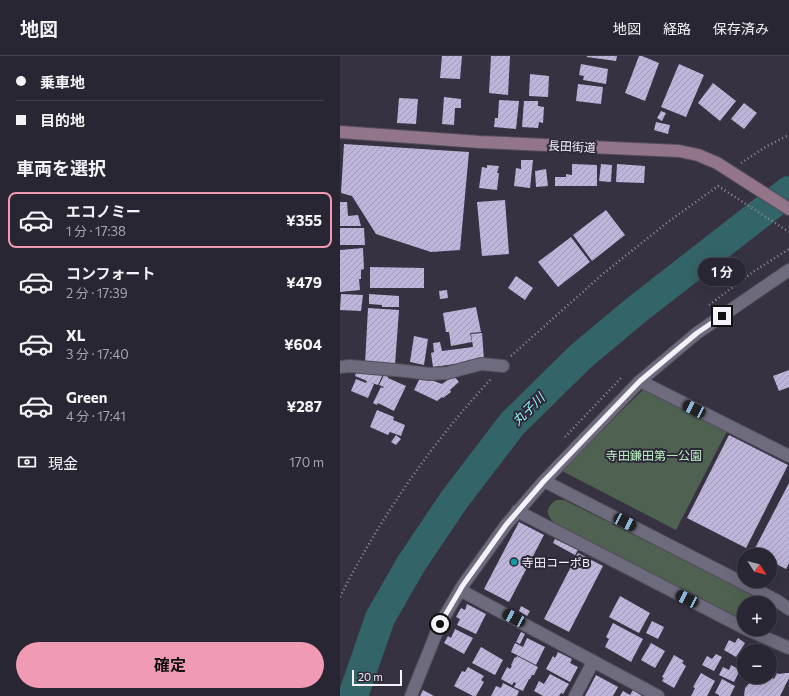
<!DOCTYPE html>
<html lang="ja">
<meta charset="utf-8">
<style>
:root{--surface:#282632;--page:#34323e;--text:#f1f3f6;--muted:#a5a5ac;--line:#44434d;--accent:#f19ab3}
body{margin:0;font-family:Commissioner,"Noto Sans JP",sans-serif;background:var(--page);color:var(--text);height:100vh;display:flex;flex-direction:column;font-size:15px;white-space:nowrap}
*{box-sizing:border-box;margin:0}
p{font-size:13px;color:var(--muted)}
.icon{flex:none;width:22px;height:22px;fill:none;stroke:currentColor;stroke-width:2;stroke-linecap:round;stroke-linejoin:round}
.map{position:relative;flex:1;overflow:hidden}
.side{display:flex;flex-direction:column;background:var(--surface);width:340px}
.side>*{flex:none}
.hud{display:grid;align-content:center;height:88px;padding:0 16px;background:var(--surface)}
.needle{width:26px;rotate:126deg}
.tools{position:absolute;left:397px;top:492px;display:grid;gap:8px}
.tools a{display:grid;place-items:center;width:40px;height:40px;border-radius:50%;background:var(--surface);box-shadow:0 4px 16px #0002,0 0 0 1px var(--line);font-size:20px}
.scale{position:absolute;left:12px;bottom:10px;width:50px;box-sizing:border-box;padding-left:4px;border:2px solid #f5f2fd;border-top:0;font-size:11px;line-height:14px;white-space:nowrap;color:#f5f2fd;-webkit-text-stroke:3px #2c2838;paint-order:stroke}
.end{position:absolute;width:18px;height:18px;margin:-9px;border:5px solid #f5f2fd;background:#111;box-shadow:0 0 0 2px #111}
.from{border-radius:50%}
.bubble{position:absolute;height:28px;border-radius:14px;background:var(--surface);box-shadow:0 4px 16px #0002,0 0 0 1px var(--line);font-size:13px;font-weight:700;line-height:28px;text-align:center}
.car{position:absolute;width:12px;height:24px;margin:-12px -6px;border-radius:5px;box-shadow:0 0 3px 1px #0007;background:linear-gradient(#222 24%,#8ab4d8 0 40%,#222 0 76%,#8ab4d8 0 86%,#222 0)}
.hud b{display:flex;align-items:center;gap:14px;height:38px;font-size:15px}
.hud b+b{border-top:1px solid var(--line)}
.hud i{width:10px;height:10px;background:var(--text)}
ul{padding:0;list-style:none}
li{display:flex;align-items:center;gap:12px;height:56px;margin:0 8px 6px;padding:0 8px;border:2px solid transparent;border-radius:8px}
li div{flex:1}
li b{display:block;font-size:15px}
li em{font-style:normal;font-weight:700}
li.on{border-color:var(--accent)}
li>.icon{width:36px;height:36px;stroke-width:1.5}
h2{padding:0 16px;font-size:18px;line-height:48px}
.pay{display:flex;align-items:center;gap:10px;height:44px;padding:0 16px;font-size:15px}
.pay p{margin-inline-start:auto}
.action{display:flex;gap:8px;margin-top:auto;padding:8px 16px}
.action a{flex:1;height:46px;border-radius:24px;background:var(--accent);color:#111;font-size:16px;font-weight:700;line-height:46px;text-align:center}
header{display:flex;align-items:center;gap:24px;box-sizing:border-box;height:56px;padding:0 20px;background:var(--surface);border-bottom:1px solid var(--line)}
header strong{font-size:19px}
nav{display:flex;gap:22px;margin-inline-start:auto;font-size:14px}
main{display:flex;flex:1;min-height:0}
.map>svg:first-child{display:block}
.green{fill:#4f6251}
.lines{fill:none;stroke-linecap:round;stroke-linejoin:round}
.river{stroke:#336468;stroke-width:30}
.building{fill:url(#building-hatch)}
.minor-casing{stroke:#524d5b;stroke-width:14}
.secondary-casing{stroke:#524d5b;stroke-width:14}
.path{stroke:#908d9a;stroke-width:2.5;stroke-dasharray:1 3;stroke-linecap:butt}
.minor{stroke:#6f6b7e;stroke-width:12}
.secondary{stroke:#927588;stroke-width:12}
.route{stroke:#f5f2fd;stroke-width:5}
.culture-dot{fill:#0f9aa8;stroke:#2c2838;stroke-width:1.5}
.labels{text-anchor:middle;dominant-baseline:central;stroke-width:4;stroke-linejoin:round;paint-order:stroke}
.street-label{font-size:12px;fill:#f5f2fd;stroke:#2c2838}
.park-label{font-size:12px;fill:#bcf2c2;stroke:#2c2838}
.poi-label{font-size:12px;fill:#f5f2fd;stroke:#2c2838;text-anchor:start}
.water-label{font-size:13px;font-style:italic;fill:#9af1f7;stroke:#2c2838}
</style>
<header>
<strong>地図</strong>
<nav><a>地図</a><a>経路</a><a>保存済み</a></nav>
</header>
<main>
<section class="side">
<div class="hud">
<b><i class="from"></i>乗車地</b>
<b><i></i>目的地</b>
</div>
<h2>車両を選択</h2>
<ul>
<li class="on"><svg class="icon" aria-label="car" viewBox="0 0 24 24"><path d="M5 17H2v-5l4-1 3-4h7l3 4 3 1v5h-3M9 17h6M6 11h13"/><circle cx="7" cy="17" r="2"/><circle cx="17" cy="17" r="2"/></svg><div><b>エコノミー</b><p>1 分 · 17:38</p></div><em>¥355</em></li>
<li><svg class="icon" aria-label="car" viewBox="0 0 24 24"><path d="M5 17H2v-5l4-1 3-4h7l3 4 3 1v5h-3M9 17h6M6 11h13"/><circle cx="7" cy="17" r="2"/><circle cx="17" cy="17" r="2"/></svg><div><b>コンフォート</b><p>2 分 · 17:39</p></div><em>¥479</em></li>
<li><svg class="icon" aria-label="car" viewBox="0 0 24 24"><path d="M5 17H2v-5l4-1 3-4h7l3 4 3 1v5h-3M9 17h6M6 11h13"/><circle cx="7" cy="17" r="2"/><circle cx="17" cy="17" r="2"/></svg><div><b>XL</b><p>3 分 · 17:40</p></div><em>¥604</em></li>
<li><svg class="icon" aria-label="car" viewBox="0 0 24 24"><path d="M5 17H2v-5l4-1 3-4h7l3 4 3 1v5h-3M9 17h6M6 11h13"/><circle cx="7" cy="17" r="2"/><circle cx="17" cy="17" r="2"/></svg><div><b>Green</b><p>4 分 · 17:41</p></div><em>¥287</em></li>
</ul>
<div class="pay"><svg class="icon" aria-label="cash" viewBox="0 0 24 24"><path d="M3 7h18v10H3z"/><circle cx="12" cy="12" r="2"/></svg>現金<p>170 m</p></div>
<div class="action"><a>確定</a></div>
</section>
<div class="map">
<svg width="449" height="640" viewBox="0 0 449 640">
<defs>
<pattern id="building-hatch" width="6" height="6" patternUnits="userSpaceOnUse"><rect width="6" height="6" fill="#bfb5db"/><path d="M-1 1l2-2M0 6l6-6M5 7l2-2" fill="none" stroke="#a29ab7"/></pattern>
</defs>
<rect width="100%" height="100%" fill="#363242"/>
<path class="green" d="M305,332L387,375L336,474L222,415L276,360Z
M216,444H224L417,540L427,547H404V566L217,469C206,460 204,453 216,444Z"/>
<g class="lines">
<path class="river" d="M13,640L40,562L71,508L114,444L172,368L240,301L295,255L449,135"/>
</g>
<path class="building" d="M102,0H122L120,23L100,22Z
M151,0H170L168,39L149,37Z
M247,0H277L276,5L247,1Z
M299,0H302L319,7L305,45L285,37Z
M241,8L268,13L266,28L243,24L244,20L239,19Z
M339,8L364,19L346,61L321,51Z
M190,18L209,20L208,41L189,40Z
M373,27L396,45L380,65L358,47Z
M238,28L263,31L261,48L236,45Z
M104,41L121,43V52H115L114,69L102,68Z
M59,42L78,43L76,68L57,67Z
M159,44L179,45L176,73L154,71L155,62H158Z
M184,45H198V50L204,51L203,67L199,66L198,72L182,71Z
M404,47L417,57L404,73L391,63Z
M321,55L326,57L322,65L317,62Z
M316,66L330,69L328,78L314,74Z
M4,88L129,96L120,194L91,196L36,178L12,140L1,137Z
M181,104H193L190,132L174,130L176,112L181,113Z
M232,108L257,109V130H215V121H226V118L232,119Z
M261,108L272,109L271,126L259,125Z
M277,108L305,110L304,127L276,126Z
M147,109L159,110L157,117H159L157,134L139,132L142,111L147,112Z
M206,113L208,130L196,131L195,115Z
M165,144L169,198L142,200L137,146Z
M0,146H7L8,160L18,159L21,170H0Z
M266,154L285,179L252,205L233,179Z
M0,172H24L25,189H0Z
M231,181L250,206L218,231L198,206Z
M23,192L24,213L21,214V223H19L20,234L0,236V194Z
M30,211L84,212V232H30Z
M176,220L193,232L185,244L168,232Z
M107,234L108,242L100,243L99,235Z
M1,238L23,239L21,255L0,254Z
M29,238L59,240V251H42V249L29,248Z
M136,251L141,276L130,277L132,286L111,290L109,276H106L103,257Z
M28,252L59,254L55,309L25,308Z
M142,277L144,304L93,311L91,297L94,296L93,287L100,286L102,295L133,291L131,278Z
M74,280L88,283L84,309L70,306Z
M449,314V331L439,335L433,320Z
M17,315L43,318L38,329L29,326L34,328L28,342L11,335L16,323L26,327L27,325L15,320Z
M44,319L48,321V322L66,330L54,355L38,347L37,349L33,347L41,331L43,332L44,331L39,329Z
M113,320H114L119,326L110,334L111,336L103,342L102,341L97,345L74,334L80,322L85,324L86,322L102,328Z
M37,354L54,361L53,364L65,369L61,380L50,376L48,379L30,371Z
M56,379L61,383L56,389L51,386Z
M389,379L448,409L406,492L347,462Z
M449,427V507L446,513L430,505V499H419L413,496Z
M179,466L204,479L169,546L144,533Z
M215,483L238,494L235,499L213,487Z
M238,497L263,510L229,576L204,563Z
M280,540L310,557L299,577L269,561Z
M127,548L146,558L136,578L117,569L120,563L116,561L121,552L125,554Z
M181,550L190,555L187,560L179,555Z
M312,565L324,571L318,583L306,577Z
M273,567L303,583L291,606L265,591L269,583L266,581Z
M115,573L133,582L124,598L104,587L108,580L111,582Z
M181,576L185,578L180,588L176,586Z
M187,582L205,591L196,609L171,596L175,587L183,591Z
M398,582L405,587L396,601L384,594L389,584L395,587Z
M311,587L325,595L315,612L301,604Z
M141,591L163,604L155,619L132,607Z
M218,596L232,603L230,607L238,611L230,626L206,613L213,600L215,602Z
M376,598L382,601L374,615L362,609L367,600L372,603Z
M334,599L344,605L342,607L346,610L334,632L322,625L324,622L322,621Z
M177,600L198,611L194,619H192L190,623H189L183,635L174,631L176,627L174,626L172,629L161,623L167,611L170,613L172,610L171,609L175,601L176,602Z
M391,609L400,614L394,626L379,619L383,611L389,614Z
M128,611L144,620L141,624L144,626L136,640H133L114,630L122,615L125,616Z
M361,617L375,625L367,640H351L355,632L353,631Z
M437,617L439,618L446,617H449V622L440,640H404L405,632L411,625V621H431L434,623Z
M210,618L229,628L223,638L221,637L219,640H203L194,635L199,625L204,628Z
M256,619L278,631L273,640H245Z
M382,623L395,630L390,640H379V639L375,637Z
M163,627L179,635L177,640H151L156,630L161,632Z
M83,634L94,640H80Z
M293,634L302,640H280L283,635L290,639Z"/>
<g class="lines">
<defs>
<path id="minor" d="M0,311L10,310L66,315L89,318L107,317L141,308L163,310
M300,325L449,400
M204,425L436,544L449,553
M177,455L404,572
M120,534L318,640
M406,573L449,592
M71,640L100,568L123,529L166,469L204,425L300,325L357,277L449,214
M235,640L253,606"/>
<path id="secondary" d="M0,76L140,86L339,95L358,99L377,107L449,153"/>
</defs>
<use href="#minor" class="minor-casing"/>
<use href="#secondary" class="secondary-casing"/>
<path class="path" d="M401,107L427,90L449,79
M369,249L413,216L449,193
M171,300L264,217L328,166L378,130L449,176
M225,381L281,322
M0,541C40,462 91,388 151,323"/>
<use href="#minor" class="minor"/>
<use href="#secondary" class="secondary"/>
</g>
<g class="lines">
<path class="route" d="M100,568L123,529L166,469L204,425L300,325L357,277L382,260"/>
</g>
<circle class="culture-dot" cx="174" cy="506" r="4"/>
<g class="labels">
<g class="street-label">
<text transform="translate(232 90) rotate(3)">長田街道</text>
</g>
<g class="park-label">
<text x="314" y="399">寺田鎌田第一公園</text>
</g>
<g class="poi-label">
<text x="182" y="506">寺田コーポB</text>
</g>
<g class="water-label">
<text transform="translate(188 353) rotate(-45)">丸子川</text>
</g>
</g>
</svg>
<div class="tools">
<a><svg class="needle" viewBox="-14 -14 28 28"><path d="M0-13l5 13h-10z" fill="#e53935"/><path d="M0 13l5-13h-10z" fill="#a5a5ac"/></svg></a>
<a>+</a>
<a>−</a>
</div>
<div class="scale">20 m</div>
<i class="end from" style="left:100px;top:568px"></i>
<i class="end" style="left:382px;top:260px"></i>
<div class="bubble" style="left:358px;top:202px;width:48px">1 分</div>
<i class="car" style="left:354px;top:353px;rotate:297deg"></i>
<i class="car" style="left:285px;top:466px;rotate:117deg"></i>
<i class="car" style="left:347px;top:543px;rotate:297deg"></i>
<i class="car" style="left:174px;top:562px;rotate:298deg"></i>
</div>
</main>
